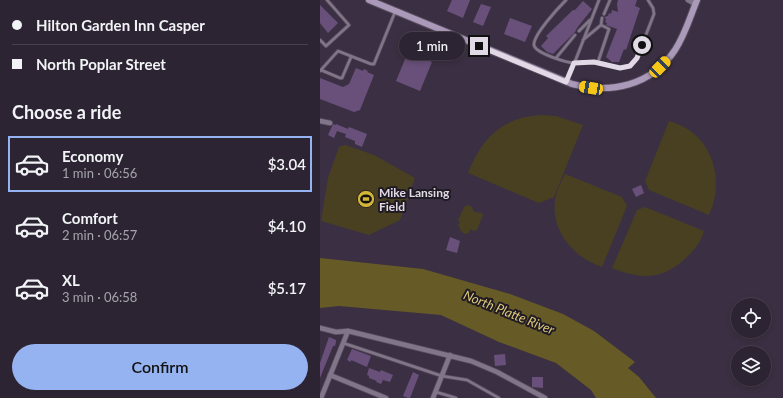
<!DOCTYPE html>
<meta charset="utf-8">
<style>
:root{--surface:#2c2432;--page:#38303e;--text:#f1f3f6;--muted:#a6a4ac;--line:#48414d;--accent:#95b2f1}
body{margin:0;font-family:Lato,sans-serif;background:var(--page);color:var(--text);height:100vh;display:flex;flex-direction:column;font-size:15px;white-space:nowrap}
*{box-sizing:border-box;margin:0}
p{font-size:13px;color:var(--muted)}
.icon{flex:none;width:22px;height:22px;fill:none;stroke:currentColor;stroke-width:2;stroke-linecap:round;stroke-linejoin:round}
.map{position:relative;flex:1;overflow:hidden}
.details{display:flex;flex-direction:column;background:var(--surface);width:320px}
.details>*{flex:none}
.hud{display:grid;align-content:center;height:88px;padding:0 12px;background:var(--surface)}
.tools{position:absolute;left:411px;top:298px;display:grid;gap:8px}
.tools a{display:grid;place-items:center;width:40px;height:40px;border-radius:50%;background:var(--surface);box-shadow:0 2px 6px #0003,0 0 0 1px var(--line);font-size:20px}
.end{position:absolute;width:18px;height:18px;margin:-9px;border:5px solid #e1dae6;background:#111;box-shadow:0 0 0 2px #111}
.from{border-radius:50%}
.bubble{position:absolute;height:28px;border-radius:14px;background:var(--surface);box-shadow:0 2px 6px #0003,0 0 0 1px var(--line);font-size:13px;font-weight:600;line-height:28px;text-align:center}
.car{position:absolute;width:12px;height:24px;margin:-12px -6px;border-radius:5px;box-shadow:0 0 3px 1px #0007;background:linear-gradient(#f5c518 24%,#345 0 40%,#f5c518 0 76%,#345 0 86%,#f5c518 0)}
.hud b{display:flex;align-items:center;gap:14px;height:38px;font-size:15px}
.hud b+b{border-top:1px solid var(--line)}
.hud i{width:10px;height:10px;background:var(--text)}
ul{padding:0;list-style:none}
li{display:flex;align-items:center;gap:12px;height:56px;margin:0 8px 6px;padding:0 4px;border:2px solid transparent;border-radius:0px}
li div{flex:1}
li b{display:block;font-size:15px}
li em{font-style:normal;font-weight:600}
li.selected{border-color:var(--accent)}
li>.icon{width:36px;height:36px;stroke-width:1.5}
h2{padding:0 12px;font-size:18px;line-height:48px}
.cta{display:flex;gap:8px;margin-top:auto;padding:8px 12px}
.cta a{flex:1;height:46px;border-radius:24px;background:var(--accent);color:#111;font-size:16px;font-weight:600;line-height:46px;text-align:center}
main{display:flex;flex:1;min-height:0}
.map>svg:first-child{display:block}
.green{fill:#484021}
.water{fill:#665a27}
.building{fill:#69507a}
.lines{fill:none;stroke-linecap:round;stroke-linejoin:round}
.service-casing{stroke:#594f60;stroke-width:4}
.minor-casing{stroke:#594f60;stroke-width:6}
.secondary-casing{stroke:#594f60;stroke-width:8}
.service{stroke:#817689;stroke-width:2.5}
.minor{stroke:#817689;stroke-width:4.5}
.secondary{stroke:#ab99b9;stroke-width:6}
.route{stroke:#e1dae6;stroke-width:5}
.labels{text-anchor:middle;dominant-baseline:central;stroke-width:4;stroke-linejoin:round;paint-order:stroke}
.poi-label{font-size:12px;font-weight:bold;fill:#e1dae6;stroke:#1f1a23;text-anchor:start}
.water-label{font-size:13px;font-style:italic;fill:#ddca7a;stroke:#1f1a23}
</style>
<main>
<section class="details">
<div class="hud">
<b><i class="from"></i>Hilton Garden Inn Casper</b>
<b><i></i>North Poplar Street</b>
</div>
<h2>Choose a ride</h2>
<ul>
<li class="selected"><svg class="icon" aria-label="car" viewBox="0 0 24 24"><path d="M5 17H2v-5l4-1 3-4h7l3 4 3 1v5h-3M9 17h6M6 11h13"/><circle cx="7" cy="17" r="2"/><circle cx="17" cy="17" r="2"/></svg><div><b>Economy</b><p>1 min · 06:56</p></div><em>$3.04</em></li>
<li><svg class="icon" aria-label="car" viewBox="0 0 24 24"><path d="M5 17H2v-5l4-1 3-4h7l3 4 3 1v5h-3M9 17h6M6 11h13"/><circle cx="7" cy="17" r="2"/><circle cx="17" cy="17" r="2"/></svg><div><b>Comfort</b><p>2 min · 06:57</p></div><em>$4.10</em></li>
<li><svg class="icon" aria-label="car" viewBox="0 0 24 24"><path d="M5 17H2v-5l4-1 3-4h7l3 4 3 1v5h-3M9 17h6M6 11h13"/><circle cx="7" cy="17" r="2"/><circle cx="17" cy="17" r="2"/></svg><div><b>XL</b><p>3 min · 06:58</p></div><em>$5.17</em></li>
</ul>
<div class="cta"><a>Confirm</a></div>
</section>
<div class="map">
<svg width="463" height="398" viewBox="0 0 463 398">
<rect width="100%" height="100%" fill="#3b3043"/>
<path class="green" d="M222,115L236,116L263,125L234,197L219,203L148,173C162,138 182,117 222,115Z
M349,121C356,123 363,126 369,130C396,149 403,185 389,215L329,190L325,181Z
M25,145L54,155L95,178L80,220L49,235L1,221L8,178L19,147Z
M245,174L302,197L307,206L282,267C254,258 231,231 235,201C236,192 241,182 245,174Z
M148,205L152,207L154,212L162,213L163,215L157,230L154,231L150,229L149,233L145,234L141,231L138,225L140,222L138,220L144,207Z
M325,207L384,231C381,242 375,249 367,257C343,280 322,280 292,268L317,210Z"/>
<path class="water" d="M0,258L103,269L190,294L243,314L274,331L315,362L308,368L319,377L336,398H276L271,390L236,363L179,342L121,315L19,306L0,308Z"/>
<path class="building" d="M132,0H150L143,18L127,11Z
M298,0H317L315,6L320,8L306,50L304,49L299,62H292L286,57L297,29L286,25L287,23L285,22L286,19L284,17L288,16L289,13L291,14L292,10L298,12L297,4Z
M263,1L272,9L257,28L255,32L233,54L227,52L221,46L228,38L226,36L253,10H255Z
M161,4L171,7L163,26L153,22Z
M0,5L18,23L8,33L0,23Z
M190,18L212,26L205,42L184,34Z
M88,52L112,62L100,91L76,81Z
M36,68L43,71L44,69L48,71L47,72L54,75L40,110L34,112L0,99V78L23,87L29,84Z
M13,124L16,125V124L28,129L29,127L47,134L42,147L35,144V141L25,137L26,134L17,131L14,138L8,135Z
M321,185L324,193L316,197L312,189Z
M130,237L140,241L137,253L126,250Z
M9,337L16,340V342L15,346H13L0,378V363Z
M32,349L51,356L47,367L31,360V362L27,360Z
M185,354L186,365L175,366L174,355Z
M49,368L60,372L61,370L73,375L70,382L63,380L61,384L56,382L57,381L49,378V376L47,375Z
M93,372L99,375L90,398H88L83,396Z
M212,377H223V388L212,387Z"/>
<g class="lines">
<defs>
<path id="service" d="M246,0C239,7 213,35 214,45C215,53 247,63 255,63C261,63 267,62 274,62C283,62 292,67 301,68C304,68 307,67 310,66L317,58L334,14L333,8L328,0
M284,14L290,0
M281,25L282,18
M259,31L270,20
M0,40L6,46L29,25L7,0
M263,40L281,25L289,29L278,62
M236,58L255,35
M1,70L20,78H22L31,57
M0,71L18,51L51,64H54L75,12
M247,82L279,0
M23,343L122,376L147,380L179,398
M116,392L136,398"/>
<path id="minor" d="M368,0L375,4
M0,121L10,123
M0,328L16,332L28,331L151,361L177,372L225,398
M10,375L66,398
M1,398L28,331
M113,398L130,355"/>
<path id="secondary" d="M49,0L252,84C291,94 331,86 355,50C365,35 370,17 377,0"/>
</defs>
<use href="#service" class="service-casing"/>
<use href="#minor" class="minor-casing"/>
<use href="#secondary" class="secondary-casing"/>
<use href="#service" class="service"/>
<use href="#minor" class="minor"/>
<use href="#secondary" class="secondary"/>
</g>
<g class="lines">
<path class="route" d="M159,46L246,82L254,63L274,62L300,68L310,66L317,58L322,45"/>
</g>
<defs>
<symbol id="stadium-disc" viewBox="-11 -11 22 22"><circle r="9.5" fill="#d3b635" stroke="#1f1a23"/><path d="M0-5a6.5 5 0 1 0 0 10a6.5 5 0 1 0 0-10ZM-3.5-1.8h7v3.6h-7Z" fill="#111"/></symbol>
</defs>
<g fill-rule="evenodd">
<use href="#stadium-disc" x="36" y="189" width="20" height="20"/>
</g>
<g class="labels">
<g class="poi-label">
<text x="59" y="192">Mike Lansing<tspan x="59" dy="14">Field</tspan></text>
</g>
<g class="water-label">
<text transform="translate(189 312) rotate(22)">North Platte River</text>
</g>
</g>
</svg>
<div class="tools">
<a><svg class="icon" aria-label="locate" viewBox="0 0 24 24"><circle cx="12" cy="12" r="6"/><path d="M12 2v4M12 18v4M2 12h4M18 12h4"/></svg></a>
<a><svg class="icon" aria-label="layers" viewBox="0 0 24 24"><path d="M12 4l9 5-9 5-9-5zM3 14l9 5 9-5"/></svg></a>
</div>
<i class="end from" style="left:322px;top:45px"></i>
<i class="end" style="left:159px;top:46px"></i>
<div class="bubble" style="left:79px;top:32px;width:66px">1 min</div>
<i class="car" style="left:340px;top:67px;rotate:45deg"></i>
<i class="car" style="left:271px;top:88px;rotate:280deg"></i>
</div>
</main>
